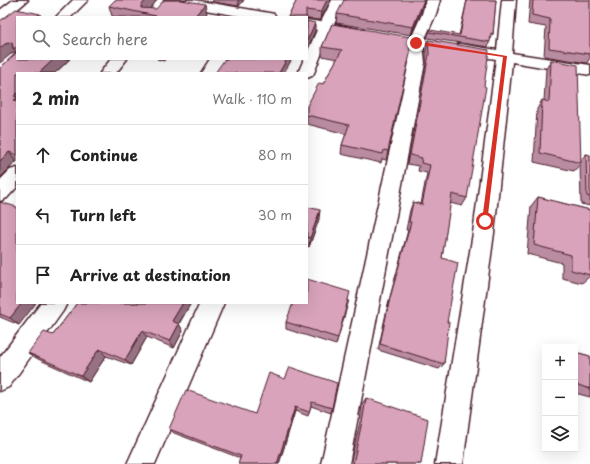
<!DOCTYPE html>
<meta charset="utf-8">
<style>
:root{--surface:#fff;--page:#f6f6f6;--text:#222;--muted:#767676;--line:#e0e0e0}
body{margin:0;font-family:"Playpen Sans",sans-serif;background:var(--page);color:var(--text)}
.controls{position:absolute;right:12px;bottom:12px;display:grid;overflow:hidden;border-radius:0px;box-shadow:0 4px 16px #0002}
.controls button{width:36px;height:36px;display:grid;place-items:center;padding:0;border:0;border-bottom:1px solid var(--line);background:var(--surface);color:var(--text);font:20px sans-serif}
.stop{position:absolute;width:12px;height:12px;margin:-9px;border:3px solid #d93025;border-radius:50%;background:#fff}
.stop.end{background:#d93025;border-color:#fff;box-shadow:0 1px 4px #0008}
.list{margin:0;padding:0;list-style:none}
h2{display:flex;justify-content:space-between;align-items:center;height:52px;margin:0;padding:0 16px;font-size:17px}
h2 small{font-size:13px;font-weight:400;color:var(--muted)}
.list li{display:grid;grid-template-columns:26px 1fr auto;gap:12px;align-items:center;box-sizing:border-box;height:60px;padding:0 16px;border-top:1px solid var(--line)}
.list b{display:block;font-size:15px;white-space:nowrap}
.list em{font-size:13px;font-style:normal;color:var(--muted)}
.icon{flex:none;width:22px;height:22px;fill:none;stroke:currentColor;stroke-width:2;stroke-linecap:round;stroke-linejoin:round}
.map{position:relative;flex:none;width:590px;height:464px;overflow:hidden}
.search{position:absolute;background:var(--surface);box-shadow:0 4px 16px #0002;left:16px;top:16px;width:292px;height:44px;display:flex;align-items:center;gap:10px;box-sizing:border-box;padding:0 14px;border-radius:0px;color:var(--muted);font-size:15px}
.panel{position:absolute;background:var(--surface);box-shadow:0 4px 16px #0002;left:16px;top:72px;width:292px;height:232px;border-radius:0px}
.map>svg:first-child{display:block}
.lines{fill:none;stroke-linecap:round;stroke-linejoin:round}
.street-casing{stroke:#4a1f2b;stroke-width:3}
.street{fill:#fff;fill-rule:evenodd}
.wall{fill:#ba8ca1;stroke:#4a1f2b}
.shaded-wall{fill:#977283;stroke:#4a1f2b}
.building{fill:#d8a3bb;stroke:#4a1f2b}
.route{fill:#d93025}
</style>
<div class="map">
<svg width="590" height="464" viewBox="0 0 590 464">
<rect width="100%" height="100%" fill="#fff"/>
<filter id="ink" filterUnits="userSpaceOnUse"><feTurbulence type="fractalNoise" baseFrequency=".025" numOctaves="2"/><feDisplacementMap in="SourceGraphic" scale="8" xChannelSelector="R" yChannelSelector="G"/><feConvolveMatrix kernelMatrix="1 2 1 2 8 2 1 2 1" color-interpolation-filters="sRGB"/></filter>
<g filter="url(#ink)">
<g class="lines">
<defs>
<path id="street" d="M13 0H28L5 20 0 21V10Z
M73 0H88L71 17H56Z
M164 0H194L269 13 274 14 276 17H245L171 4 166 3Z
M332 0H346L334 24 363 30 365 33 363 36 358 37 330 32 314 73 312 76 307 78V73H298L304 59H307V53L317 30 307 28V20L321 22Z
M426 0H440L436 14 423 43 425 63 349 464H321L409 63V43L422 14Z
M502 0H516L512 53 590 65V75L512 62 494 233 463 464H435L473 233 496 59 460 54 455 52 452 49 455 46 460 44 497 50Z
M111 59H127L116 73H100Z
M210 59H226L217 73H201Z
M17 168V187L7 198 0 201V180L10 170Z
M41 303H67L63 311 9 387 0 391V357Z
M200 303H224L155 464H127Z"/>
</defs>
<use href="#street" class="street-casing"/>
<use href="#street" class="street"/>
</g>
<path class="wall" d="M115 0H157L150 9 207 14 204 17H118L112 16 109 6Z
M212 0H244L239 6 213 2Z
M297 0H331L320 20 307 19V17H288Z
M424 0 422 9 411 35 336 23 337 14Z
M467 0H496L493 34 491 39H490L488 47 427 38 429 32 459 35Z
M530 0H590V58L587 63 544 56 546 27 528 24Z
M17 17V59H70L55 73H17V162H16L0 178V68L16 53V52L11 54Z
M332 24 388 151 386 160 382 159 381 163 341 154 342 145 346 134 307 124V106L323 84 337 59 322 56V47Z
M428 40 467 198 462 206 450 203 442 258 447 322 444 364 439 369 378 350 388 304 408 230H406L410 210 413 202 421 204 427 173 418 171 419 166 407 164 426 63V49Z
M157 59H165L164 61Z
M551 60 581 160 586 154 590 155V206L581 204 580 164 574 171 534 162 537 109 542 100 544 101 546 69Z
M538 197 590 210V276L582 283 562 278V263L527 254 531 206Z
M0 202 19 325 0 317Z
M307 207 319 219 309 247 307 246Z
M349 300 336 345 286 329V322Z
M77 303H191L179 324 183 331 174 348 147 337 131 365 106 356 89 382 38 359 28 353 53 335Z
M575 352 590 356V397L575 393Z
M285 379 332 408 331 413 311 406 308 416 295 411 279 464H238L240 458 174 433 169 429 255 414Z
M366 398 421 464H350L360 422 362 404Z"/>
<path class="shaded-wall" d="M146 0H157L146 14 142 13 141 6Z
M238 0H244L239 6Z
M327 0H331L320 20 321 12Z
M424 0 422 9 411 35 413 27Z
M205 4 207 14 204 17H194Z
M40 14 41 17H36Z
M315 23V31L307 50V41Z
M12 42 13 48 16 52 11 54 0 63V48L5 44Z
M54 59H70L55 73H39Z
M287 59H292L284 73H279Z
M17 93V105L14 100V96Z
M9 152 16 162 0 178V161Z
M320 210 319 219 309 247 310 238Z
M22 303H36L19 325 10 318Z
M183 303H191L176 328 172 321Z
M179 324 183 331 174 348 170 341Z
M142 331 147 337 131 365 125 360Z
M99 349 106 356 89 382 81 376Z
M295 407V411L279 464H277Z"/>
<path class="building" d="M115 0H146L141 6V8L156 9 164 0H181L205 4 194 17H154L156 16 109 6Z
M297 0H327L321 12 306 10V17H288Z
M344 0H424L413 27 337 14Z
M467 0H496L493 34 491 33 490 42 429 32 430 30 460 35Z
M533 0H590V54L549 48 550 19 532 15Z
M16 9 40 14 36 17H17V48H13L12 42 5 44 0 48V21Z
M307 21 315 23 307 41Z
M332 24 410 37V54L388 151 384 150 383 154 342 145 349 125 307 115V106L319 83 323 84 342 50 322 47Z
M428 40 489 50 484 86 486 87 467 198 452 194 442 258 458 263 447 322H449L444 364 380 344 390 298 411 222H409L413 202 422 205 430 165 421 163 422 158 410 155 429 54Z
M17 52V59H54L39 73H17V93L14 96 17 97 14 100 17 101V155L9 152 0 161V68Z
M225 59H287L279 73H215Z
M551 60 578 65 581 163 540 153 542 100 549 102Z
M586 154 590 155V197L587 196Z
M538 197 590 210V275L571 270V255L534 245Z
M0 202 17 207V303H22L10 318 0 314Z
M307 207 320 210 310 238 307 237Z
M307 279 350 292 338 338 286 322 293 303H307Z
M77 303H183L172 321 179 324 170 341 142 331 125 360 99 349 81 376 28 353 44 332 53 335Z
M575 352 590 356V389L575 384Z
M290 367 337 383 332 408 312 402 309 412 295 407 277 464H238L241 456 169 429 186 390 255 414 269 373 285 379Z
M366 398 428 419 421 464H353L363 417Z"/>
</g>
<path class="route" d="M416 41 507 56 487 223H483L482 221 503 57 414 44Z"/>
</svg>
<div class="controls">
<button>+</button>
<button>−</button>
<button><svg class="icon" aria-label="layers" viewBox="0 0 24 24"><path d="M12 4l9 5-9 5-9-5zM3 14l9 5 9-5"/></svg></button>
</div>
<div class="stop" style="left:485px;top:221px"></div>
<div class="stop end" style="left:416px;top:43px"></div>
<div class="search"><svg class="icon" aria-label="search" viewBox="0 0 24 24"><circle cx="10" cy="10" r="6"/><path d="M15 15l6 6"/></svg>Search here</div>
<section class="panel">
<h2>2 min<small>Walk · 110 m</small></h2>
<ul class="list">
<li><svg class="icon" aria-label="ahead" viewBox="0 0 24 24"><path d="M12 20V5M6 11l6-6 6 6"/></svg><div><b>Continue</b></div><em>80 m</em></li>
<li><svg class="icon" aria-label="left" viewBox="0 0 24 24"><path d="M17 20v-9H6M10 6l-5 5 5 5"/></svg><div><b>Turn left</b></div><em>30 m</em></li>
<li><svg class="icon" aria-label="arrive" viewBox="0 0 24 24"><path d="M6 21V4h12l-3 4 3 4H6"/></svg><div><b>Arrive at destination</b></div></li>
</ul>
</section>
</div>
